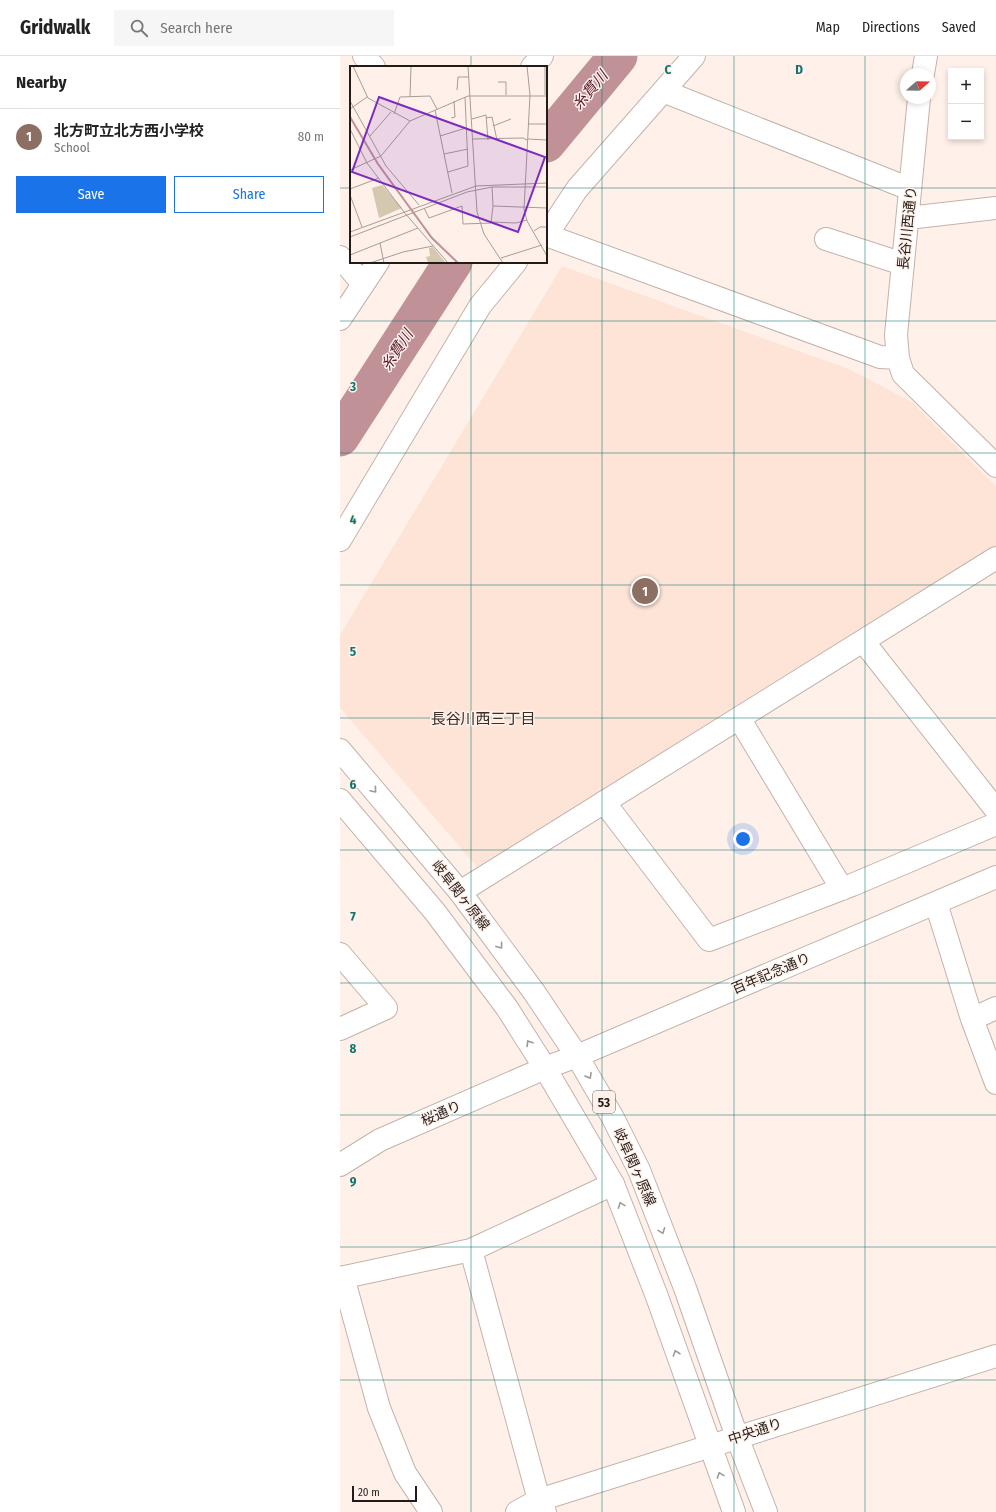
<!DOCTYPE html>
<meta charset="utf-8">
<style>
:root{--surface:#fff;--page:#f6f6f6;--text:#222;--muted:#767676;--line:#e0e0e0;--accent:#1a73e8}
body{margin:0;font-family:"Fira Sans Condensed","Noto Sans JP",sans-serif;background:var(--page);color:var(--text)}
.controls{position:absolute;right:12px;top:12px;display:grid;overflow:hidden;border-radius:0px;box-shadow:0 2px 6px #0003}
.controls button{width:36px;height:36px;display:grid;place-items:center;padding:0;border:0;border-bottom:1px solid var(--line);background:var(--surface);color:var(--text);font:20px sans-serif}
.compass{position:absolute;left:560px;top:12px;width:36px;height:36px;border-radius:50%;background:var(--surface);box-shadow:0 2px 6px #0003;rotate:70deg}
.scale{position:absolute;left:12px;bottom:10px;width:65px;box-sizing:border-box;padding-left:4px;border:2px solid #221c19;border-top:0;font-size:11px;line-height:14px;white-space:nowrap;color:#221c19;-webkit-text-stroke:3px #fff1ea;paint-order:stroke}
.you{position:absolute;left:403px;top:783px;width:14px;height:14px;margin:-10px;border:3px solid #fff;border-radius:50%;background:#1a73e8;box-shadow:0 0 0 6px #1a73e833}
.badge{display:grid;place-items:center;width:26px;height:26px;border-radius:50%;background:var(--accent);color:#fff;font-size:13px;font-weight:700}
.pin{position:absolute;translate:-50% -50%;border:2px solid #fff;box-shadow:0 1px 4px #0006}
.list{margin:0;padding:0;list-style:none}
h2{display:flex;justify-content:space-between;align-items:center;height:52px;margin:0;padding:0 16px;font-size:17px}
h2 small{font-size:13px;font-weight:400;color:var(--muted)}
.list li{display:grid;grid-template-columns:26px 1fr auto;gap:12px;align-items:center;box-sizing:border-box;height:56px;padding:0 16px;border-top:1px solid var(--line)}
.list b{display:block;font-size:15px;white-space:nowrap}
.list p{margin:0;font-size:13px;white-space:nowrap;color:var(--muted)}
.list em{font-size:13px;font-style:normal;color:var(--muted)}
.actions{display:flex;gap:8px;padding:12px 16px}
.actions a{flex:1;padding:9px 0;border:1px solid var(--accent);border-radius:0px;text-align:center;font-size:14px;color:var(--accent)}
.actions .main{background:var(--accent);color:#fff}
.icon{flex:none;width:22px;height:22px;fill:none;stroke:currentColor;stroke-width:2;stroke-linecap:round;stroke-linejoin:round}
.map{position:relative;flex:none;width:656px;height:1456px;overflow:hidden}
header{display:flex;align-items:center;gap:24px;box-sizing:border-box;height:56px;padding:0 20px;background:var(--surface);border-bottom:1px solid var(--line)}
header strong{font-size:19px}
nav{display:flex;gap:22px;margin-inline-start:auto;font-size:14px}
.search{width:280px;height:36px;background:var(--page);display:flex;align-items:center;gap:10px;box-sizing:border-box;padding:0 14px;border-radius:0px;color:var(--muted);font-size:15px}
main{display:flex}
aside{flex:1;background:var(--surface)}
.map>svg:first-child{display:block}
.built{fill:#fde4d7}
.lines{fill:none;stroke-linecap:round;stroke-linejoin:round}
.river{stroke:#c19198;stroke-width:39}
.minor-casing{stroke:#c3b2aa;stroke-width:24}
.major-casing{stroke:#c3b2aa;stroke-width:24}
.minor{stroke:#fff;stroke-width:22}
.major{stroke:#fff;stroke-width:22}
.oneway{stroke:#9c9998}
.grid{fill:none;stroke:#0f766e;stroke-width:1;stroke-opacity:0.55}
.labels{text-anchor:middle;stroke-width:3;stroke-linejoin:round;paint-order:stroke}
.shield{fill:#fff1ea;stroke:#645c58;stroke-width:1}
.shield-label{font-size:13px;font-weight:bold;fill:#221c19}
.street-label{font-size:14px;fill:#221c19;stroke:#fff1ea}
.water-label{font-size:15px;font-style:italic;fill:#551928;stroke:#fff1ea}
.neighbourhood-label{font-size:15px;fill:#3b2e28;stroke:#fff1ea}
.inset-river{fill:none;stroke:#c19198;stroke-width:2}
.inset-road{fill:none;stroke:#a79c96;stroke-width:1}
.view{fill:#7b2cbf;fill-opacity:0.15;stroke:#7b2cbf;stroke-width:2}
.inset-edge{fill:none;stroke:#221c19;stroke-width:2}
.grid-label{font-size:13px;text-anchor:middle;font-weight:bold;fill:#0f766e;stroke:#fff1ea;stroke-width:3;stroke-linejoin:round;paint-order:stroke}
</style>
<header>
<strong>Gridwalk</strong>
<div class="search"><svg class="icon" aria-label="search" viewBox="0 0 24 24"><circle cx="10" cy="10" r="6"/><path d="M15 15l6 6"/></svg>Search here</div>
<nav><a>Map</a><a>Directions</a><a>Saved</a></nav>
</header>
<main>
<aside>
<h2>Nearby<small></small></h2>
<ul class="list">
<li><span class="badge" style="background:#8d6e63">1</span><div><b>北方町立北方西小学校</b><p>School</p></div><em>80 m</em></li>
</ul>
<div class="actions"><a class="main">Save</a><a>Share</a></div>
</aside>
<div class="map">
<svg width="656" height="1456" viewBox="0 0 656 1456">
<rect width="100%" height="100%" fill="#fff1ea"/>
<path class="built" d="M222 210 509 313 572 346 656 430V491L137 811 0 652V579Z"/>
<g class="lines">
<path class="river" d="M206 87 278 0
M0 381 113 206"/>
<defs>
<path id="minor" d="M24 0 34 11
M192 11 202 0
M583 18 586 0
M323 35 570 133
M568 162 656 152
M206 179 540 301 558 302 563 318 656 410
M206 180 237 133 354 0
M486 183 563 208
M0 201 23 228
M0 263 38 206
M558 302 556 279 579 42
M0 484 140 250 176 206
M523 585 656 754
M399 662 502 833
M264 746 369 884 512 829 656 768
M120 836 656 502
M596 847 632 963 656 1027
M0 898 46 952 0 973
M632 963 656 952
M0 1109 40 1084 205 1012 237 1000 656 821
M131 1194 199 1444 205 1456
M3 1221 39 1352 65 1417 91 1456
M0 1222 131 1194 273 1128
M177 1456 199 1444 656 1300"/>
<path id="major" d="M0 694 120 836 194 936 237 1000 273 1062 299 1114 345 1232 397 1381 426 1456
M0 744 95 856 167 952 205 1012 273 1128 316 1238 394 1456"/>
</defs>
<use href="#minor" class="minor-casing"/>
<use href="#major" class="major-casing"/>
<use href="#minor" class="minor"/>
<use href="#major" class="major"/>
</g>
<defs><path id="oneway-chevron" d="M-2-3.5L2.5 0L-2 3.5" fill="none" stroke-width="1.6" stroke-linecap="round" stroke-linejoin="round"/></defs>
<g class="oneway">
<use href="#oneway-chevron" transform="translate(34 734) rotate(50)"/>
<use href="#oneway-chevron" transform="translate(160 890) rotate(54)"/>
<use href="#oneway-chevron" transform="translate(189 987) rotate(-122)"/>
<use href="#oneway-chevron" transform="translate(249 1020) rotate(60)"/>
<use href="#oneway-chevron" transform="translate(281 1149) rotate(-111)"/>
<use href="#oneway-chevron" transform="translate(322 1175) rotate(69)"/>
<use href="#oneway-chevron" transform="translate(336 1297) rotate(-109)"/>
<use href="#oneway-chevron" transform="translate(380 1419) rotate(-110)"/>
</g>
<path class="grid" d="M131 0V11M262 0V1456M394 0V1456M525 0V1456M0 132H11M206 132H656M131 206V1456M0 265H656M0 397H656M0 529H656M0 662H656M0 794H656M0 927H656M0 1059H656M0 1191H656M0 1324H656"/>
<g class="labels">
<rect class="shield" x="253" y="1035" width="22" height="22" rx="3"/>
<g class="shield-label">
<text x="264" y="1051">53</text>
</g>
<g class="street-label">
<text transform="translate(567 172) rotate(-84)" y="5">長谷川西通り</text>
<text transform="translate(121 839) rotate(52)" y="5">岐阜関ヶ原線</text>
<text transform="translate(431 917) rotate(-23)" y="5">百年記念通り</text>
<text transform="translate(101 1057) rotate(-24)" y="5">桜通り</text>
<text transform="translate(295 1111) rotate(66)" y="5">岐阜関ヶ原線</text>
<text transform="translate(415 1375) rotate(-18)" y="5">中央通り</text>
</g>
<g class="water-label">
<text transform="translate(250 34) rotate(-50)" y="5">糸貫川</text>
<text transform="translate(57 294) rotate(-57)" y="5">糸貫川</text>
</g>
<g class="neighbourhood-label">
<text x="143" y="668">長谷川西三丁目</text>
</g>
</g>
<g transform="translate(10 10)">
<rect width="197" height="197" fill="#fff1ea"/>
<path d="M32 119 52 142 29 152 22 122ZM83 181 95 196V197H78L76 191 80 190 79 182Z" fill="#d4c8af"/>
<path class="inset-river" d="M0 51 28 98 82 172 108 197"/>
<path class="inset-road" d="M3 0 18 32 60 55M118 0 127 146 134 168 153 197M177 0 180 29 174 143 177 155 197 190M148 16H156V29M107 24 108 11H119M195 29V0M60 31 61 0M0 35 36 100 69 139M0 43 17 31M85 44 102 127M44 48 50 31 80 30 87 43M101 52 105 51 104 35M136 52 142 51 147 74M122 53 136 49 138 74M179 58H196M143 60 161 53M0 63 17 97 54 146 98 197M20 70 41 46M90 70 116 62M123 73 173 72 177 74M178 73 197 74M94 88 118 83M0 104 31 90 60 55 118 30H197M98 106 118 100 115 31M0 123 29 112M0 129 12 161M143 140 197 142M74 142 79 152 112 140 113 158 141 157 143 140 142 121M141 156 166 157 177 154M184 165 190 161H197M0 166 126 120 197 117M0 171 117 126 142 121H197M30 177 34 197M0 189 68 162M151 192 192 179M20 197 53 186 83 180"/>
<path class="view" d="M29 31 195 91 168 166 2 106Z"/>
<rect width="197" height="197" class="inset-edge"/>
</g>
<g class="grid-label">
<text x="328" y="18">C</text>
<text x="459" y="18">D</text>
<text x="13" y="335">3</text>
<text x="13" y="468">4</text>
<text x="13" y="600">5</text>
<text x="13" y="733">6</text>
<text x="13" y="865">7</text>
<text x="13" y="997">8</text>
<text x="13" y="1130">9</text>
</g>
</svg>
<div class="controls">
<button>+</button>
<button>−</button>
</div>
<svg class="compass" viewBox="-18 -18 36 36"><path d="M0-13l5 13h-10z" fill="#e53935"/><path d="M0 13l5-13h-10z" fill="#767676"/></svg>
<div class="scale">20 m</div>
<div class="you"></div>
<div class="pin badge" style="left:305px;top:535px;background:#8d6e63">1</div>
</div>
</main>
